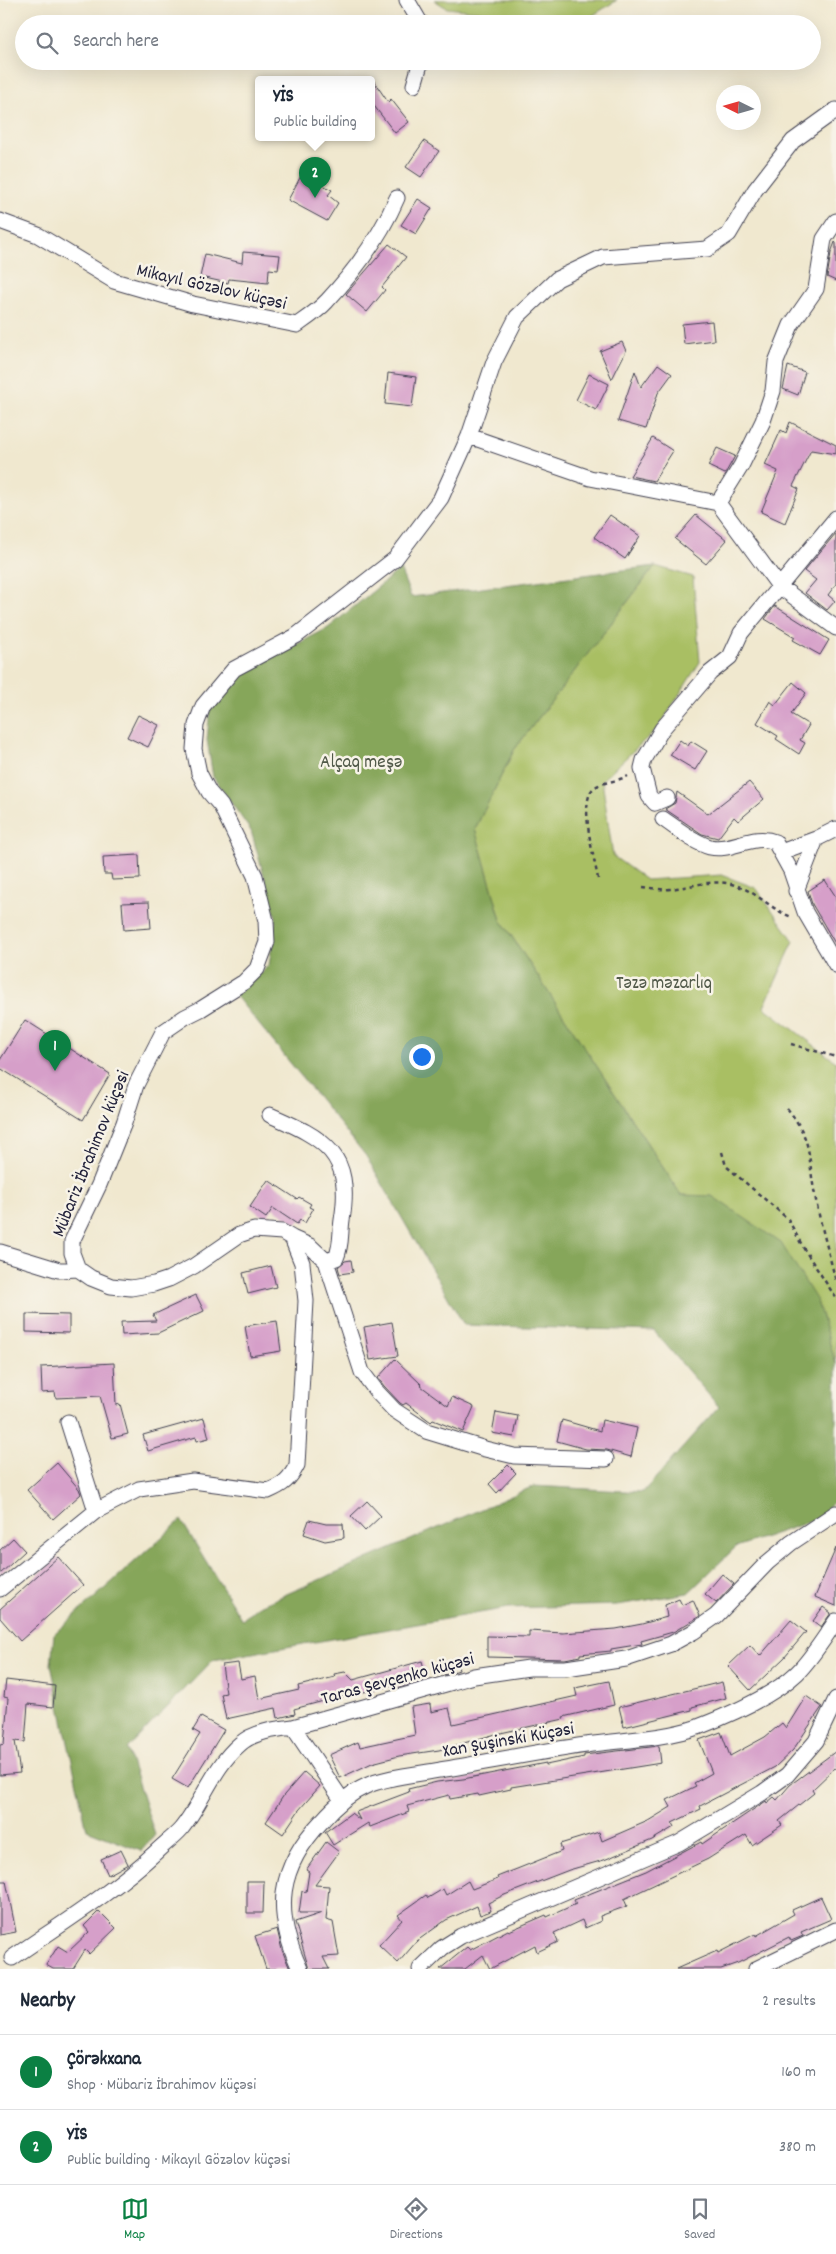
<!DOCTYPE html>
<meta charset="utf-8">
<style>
:root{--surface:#fff;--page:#f6f6f7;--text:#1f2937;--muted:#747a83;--line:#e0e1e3;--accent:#0b8043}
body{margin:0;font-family:Dekko,sans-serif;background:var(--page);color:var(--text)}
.compass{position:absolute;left:716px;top:85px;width:45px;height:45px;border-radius:50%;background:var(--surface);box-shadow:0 5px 20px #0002;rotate:275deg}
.you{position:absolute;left:421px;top:1056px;width:18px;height:18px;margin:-12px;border:4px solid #fff;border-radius:50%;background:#1a73e8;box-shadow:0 0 0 8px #1a73e833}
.badge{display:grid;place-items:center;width:32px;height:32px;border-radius:50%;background:var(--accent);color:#fff;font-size:16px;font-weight:700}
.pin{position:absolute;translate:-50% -41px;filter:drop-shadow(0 1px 2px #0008)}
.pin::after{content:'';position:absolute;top:26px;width:18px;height:15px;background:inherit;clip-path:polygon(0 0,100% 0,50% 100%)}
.popup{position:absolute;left:255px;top:76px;width:120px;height:65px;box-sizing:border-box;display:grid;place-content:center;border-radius:5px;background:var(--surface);filter:drop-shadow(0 1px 4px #0005);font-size:16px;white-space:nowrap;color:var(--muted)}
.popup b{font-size:19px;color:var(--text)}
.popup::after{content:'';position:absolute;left:50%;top:100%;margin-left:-10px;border:10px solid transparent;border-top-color:var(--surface)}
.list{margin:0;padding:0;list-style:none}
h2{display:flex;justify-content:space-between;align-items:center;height:65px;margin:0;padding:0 20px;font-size:21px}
h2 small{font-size:16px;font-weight:400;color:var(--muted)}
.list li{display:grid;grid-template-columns:32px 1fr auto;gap:15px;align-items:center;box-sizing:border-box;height:75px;padding:0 20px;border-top:1px solid var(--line)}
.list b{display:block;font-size:19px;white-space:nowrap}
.list p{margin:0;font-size:16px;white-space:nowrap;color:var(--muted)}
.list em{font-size:16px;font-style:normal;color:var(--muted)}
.icon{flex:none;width:28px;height:28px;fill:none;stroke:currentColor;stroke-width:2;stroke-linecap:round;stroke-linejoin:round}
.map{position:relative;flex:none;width:836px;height:1969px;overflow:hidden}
.search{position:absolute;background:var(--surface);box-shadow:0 5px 20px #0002;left:15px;right:15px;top:15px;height:55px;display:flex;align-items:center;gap:12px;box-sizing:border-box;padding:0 18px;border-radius:28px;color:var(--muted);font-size:19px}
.sheet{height:215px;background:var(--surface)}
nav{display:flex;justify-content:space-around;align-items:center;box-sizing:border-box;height:70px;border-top:1px solid var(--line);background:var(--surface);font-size:14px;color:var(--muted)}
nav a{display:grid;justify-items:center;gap:2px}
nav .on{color:var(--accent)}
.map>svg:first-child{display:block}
.green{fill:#a9bf64;stroke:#667050}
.forest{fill:#86a65a;stroke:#54644a}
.building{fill:#d69fc9}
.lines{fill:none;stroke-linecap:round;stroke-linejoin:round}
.minor-casing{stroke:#414051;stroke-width:17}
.path{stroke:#414051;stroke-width:2.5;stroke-dasharray:4 4;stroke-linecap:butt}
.minor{stroke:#fff;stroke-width:15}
.labels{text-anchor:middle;stroke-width:5;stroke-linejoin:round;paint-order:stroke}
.street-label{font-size:19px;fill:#22223b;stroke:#f7f3e8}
.park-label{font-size:19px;fill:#515949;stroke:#f7f3e8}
</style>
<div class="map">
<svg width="836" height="1969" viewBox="0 0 836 1969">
<rect width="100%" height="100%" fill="#f7f3e8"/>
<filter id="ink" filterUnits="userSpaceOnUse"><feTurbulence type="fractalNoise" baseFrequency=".02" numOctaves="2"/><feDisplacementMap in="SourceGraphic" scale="10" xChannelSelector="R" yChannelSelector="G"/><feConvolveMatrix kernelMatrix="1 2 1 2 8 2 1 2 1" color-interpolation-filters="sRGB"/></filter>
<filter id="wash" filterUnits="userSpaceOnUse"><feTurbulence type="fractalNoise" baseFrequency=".0096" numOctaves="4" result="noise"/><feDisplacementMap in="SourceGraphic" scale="20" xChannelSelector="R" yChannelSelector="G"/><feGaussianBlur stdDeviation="1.12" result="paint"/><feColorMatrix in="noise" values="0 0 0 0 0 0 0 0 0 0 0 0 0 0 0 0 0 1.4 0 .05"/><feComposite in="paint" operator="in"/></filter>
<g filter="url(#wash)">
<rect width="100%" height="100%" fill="#f0e8cf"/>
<path class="green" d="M434 0H617L581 23 447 8Z
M655 566 693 577 700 662 658 728 602 780 613 856 646 880 722 875 756 888 794 941 764 1007 836 1062V1364L817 1301 712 1197 681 1195 501 920 475 829 514 750Z"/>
<path class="forest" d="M655 566 514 750 475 829 501 920 681 1195 712 1196 781 1243 817 1301 836 1364V1499L818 1519 736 1547 688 1593 618 1605 508 1608 213 1660 127 1749 155 1835 141 1851 87 1830 51 1665 54 1634 181 1520 242 1620 257 1607 534 1486 643 1492 719 1407 654 1331 464 1325 366 1156 235 995 269 965 276 917 251 831 213 777 207 740 210 706 234 677 328 628 400 569 411 597Z"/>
<g id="blocks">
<path class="building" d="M371 77 388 102 391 99 409 122 395 133 371 102Z
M424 141 439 151 421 177 406 167Z
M302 174 332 190 328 195 338 203 327 221 288 200Z
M418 199 432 208 416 234 401 225Z
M835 242 836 243V281L827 277 831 253Z
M389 244 406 257 382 287 385 290 367 312 346 294Z
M243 252 280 255 278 270 269 269 268 283 229 279 228 283 200 277 205 254 242 263Z
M712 321 714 340 684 344 682 324Z
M622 342 626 351 612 379 600 351Z
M658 364 672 374 658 393 646 429 618 421 635 371 641 387Z
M788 366 805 372 798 395 783 389Z
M388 373 416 377 412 407 385 404Z
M589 374 609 384 596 410 576 400Z
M790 422 836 445V454L811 450 793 486 799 489 785 523 761 512 778 471 765 465 781 430 786 433Z
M653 438 673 451 654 481 630 476Z
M717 448 735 456 725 474 708 466Z
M610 515 640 536 625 559 594 537Z
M696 515 727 540 706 564 675 539Z
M836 533V584L828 595 835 601 827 610 805 593 816 580 804 571Z
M775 606 829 640 820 655 793 640 795 637 765 619Z
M793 682 806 693 791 714 809 725 800 740 805 743 799 754 776 739 778 736 757 723 770 701 775 705Z
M138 715 159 725 148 747 127 737Z
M680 740 688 746 691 741 707 751 695 770 670 755Z
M749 782 764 799 738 821 734 817 718 838 702 834 665 809 675 803 677 792 708 814Z
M139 855 140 879 112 880 111 874H104L103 857Z
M825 880 836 897V945L812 904 808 891Z
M149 902 151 928 124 930 122 903Z
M25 1020 110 1074 83 1120 0 1068V1060Z
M268 1180 297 1199 299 1197 311 1204 309 1207 313 1209 305 1223 300 1220 297 1224 273 1208 266 1218 250 1207Z
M351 1260 353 1272 340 1274 338 1267 345 1261Z
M271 1266 276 1287 248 1294 243 1273Z
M196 1295 204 1311 158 1333 122 1335 121 1322 156 1321 153 1315Z
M26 1314 69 1315V1333L26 1332Z
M277 1321 281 1351 250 1356 245 1326Z
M392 1322 398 1356 370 1360 364 1327Z
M395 1359 422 1385 421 1386 448 1406 452 1397 474 1407 463 1432 433 1420 431 1422 406 1403 403 1405 400 1403 384 1386 378 1378Z
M114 1363 116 1405 120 1404 128 1434 112 1438 100 1396 56 1398 55 1392 42 1393 41 1367Z
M496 1412 518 1416 514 1437 492 1433Z
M204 1418 209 1438 197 1441 196 1437 148 1451 143 1435Z
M562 1420 600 1431 602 1420 637 1428 631 1457 607 1450 586 1449 557 1441Z
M57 1463 79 1489 81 1494 53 1519 27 1490Z
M508 1465 516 1473 497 1493 489 1484Z
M367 1501 381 1516 365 1531 351 1516Z
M309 1520 326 1524H343L344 1538 325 1541 304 1534Z
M13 1538 25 1551 0 1574V1550Z
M836 1548V1606L815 1597Z
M58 1557 83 1585 20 1641 0 1618V1609Z
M722 1574 734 1584 716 1603 705 1594Z
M679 1599 682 1605 693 1600 700 1616 673 1632 641 1641 642 1644 611 1649V1651L580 1654V1656L565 1659 487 1657V1636L529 1637V1631L563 1633 616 1629 642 1624 667 1617 665 1605Z
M823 1607 831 1613 821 1627 813 1621Z
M791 1620 806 1632 784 1658 750 1690 728 1666 750 1645 760 1656Z
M456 1660 459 1670 444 1675 441 1665Z
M422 1661 427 1680 397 1688 396 1685 331 1699 294 1709 295 1714 278 1718 276 1708 226 1719 221 1694 226 1693 222 1665 238 1663 241 1679 255 1676 259 1699 299 1690 298 1686 335 1677 334 1674 345 1672 353 1680Z
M6 1680 55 1686 53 1707 28 1704 25 1742 15 1741 20 1773 0 1775V1745L4 1744 8 1698 4 1697Z
M609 1681 614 1705 563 1717 564 1719 496 1734 439 1750 399 1756 372 1763 340 1778 329 1755 358 1742 360 1747 415 1735 411 1707 430 1704 431 1712 449 1708 453 1724 577 1696 575 1688Z
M722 1682 726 1698 692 1707V1710L624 1727 619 1707Z
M806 1696 822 1707 793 1750 775 1767 700 1806 701 1809 672 1823 674 1827 652 1840 604 1860 569 1870 502 1896 488 1903 491 1911 480 1915 477 1906 446 1920 417 1941 398 1963 379 1945 402 1920 398 1915 426 1895 428 1898 443 1889 446 1895 468 1881 472 1889 498 1879 497 1877 562 1851 560 1844 599 1832 602 1841 648 1821 671 1807 667 1800 696 1786 694 1783 712 1773 699 1740 721 1732 730 1756 765 1737 782 1723 786 1728Z
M201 1717 224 1730 188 1788 172 1779 200 1734 193 1730Z
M659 1746 661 1763 511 1787V1789L479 1796 478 1794 450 1799 449 1795 407 1806 409 1812 370 1827 368 1823 333 1845 325 1832 351 1813 360 1820 356 1812 409 1792 408 1789 437 1782 463 1779 546 1763V1765L584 1757V1755Z
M836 1751V1767L812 1790 814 1793 779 1821 782 1825 752 1845 746 1835 708 1859 624 1899 627 1906 600 1916 601 1921 585 1928 582 1920 554 1933 558 1942 537 1952 535 1945 490 1969 483 1955 465 1969H440L467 1947 470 1950 508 1930 509 1931 546 1915 547 1917 576 1904 574 1900 646 1871 701 1842 702 1844 766 1801 767 1803 774 1797 777 1800 790 1785Z
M304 1772 320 1786 299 1810 283 1834 266 1822 284 1795Z
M326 1842 339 1852 315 1885 329 1886 326 1920 333 1922 339 1956 323 1957 329 1969H309L295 1922 322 1913H299L302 1891 306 1892 309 1872 306 1870Z
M121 1850 128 1864 108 1875 101 1859Z
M0 1881H6L16 1932 0 1935Z
M247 1881H264L263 1913H247Z
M821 1897 831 1919 801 1932 803 1936 791 1941 789 1937 738 1963 721 1969H676L717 1951 718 1953 755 1934 756 1936 794 1914 792 1910Z
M99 1911 116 1928 89 1954 85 1950 73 1969H53L46 1965 58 1946 68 1952 89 1932 84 1926Z
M277 1929 282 1950 290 1969H266L255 1936Z"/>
</g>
</g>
<g filter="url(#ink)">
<use href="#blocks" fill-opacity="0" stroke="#414051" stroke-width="1"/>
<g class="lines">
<defs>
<path id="minor" d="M407 0 421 24
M414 85 421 61
M0 221 38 235 114 281 193 304 297 325C307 318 319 310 327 301 355 271 381 235 397 198
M469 436 590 478 718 503 779 586 836 628
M718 503 741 466 763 421 773 391 776 362 791 325 816 289 824 239 836 221
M667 798 655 803 649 796 642 768 644 760 662 729 710 673 730 657 741 633 836 518
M663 819C678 829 693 842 710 847 731 852 753 833 775 842L791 871 805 912 836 965
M781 852 816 839
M796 891 816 839 836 829
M270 1115C325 1139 353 1153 342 1220 340 1233 342 1245 336 1258L326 1261
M292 1238 310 1246 326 1261 362 1372 377 1392 394 1410 426 1431 485 1449 514 1456 606 1459
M0 1252 59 1270 78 1269
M68 1422 96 1511
M0 1589 96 1511 139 1489 193 1481 268 1491C283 1485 290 1479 297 1465L306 1301 302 1263 292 1238 282 1232 254 1230 239 1235 194 1266 169 1279 154 1284 131 1288 111 1286 91 1278 78 1269 72 1253V1241L99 1185 124 1123 136 1085 163 1032 185 1017 201 1009 244 982 257 969 267 942 266 921 255 876 221 806 209 792 199 773 194 749 196 725 203 706 234 669 296 636 395 559 441 498 469 436 494 362 517 317 557 279 603 257 707 249 729 234 755 190 793 141 836 110
M293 1727 342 1800
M12 1958C61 1924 112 1893 156 1852 164 1844 174 1837 181 1829 203 1802 213 1767 240 1744 253 1732 276 1729 293 1727L474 1676 529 1668H566L626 1659 671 1644 693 1632 716 1616 767 1563 791 1543 836 1513
M300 1969C273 1911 278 1867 322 1821 335 1806 348 1794 366 1786 385 1777 419 1774 440 1770 488 1762 537 1752 586 1745 622 1740 663 1739 698 1727 729 1715 773 1696 797 1673 812 1658 824 1638 836 1621
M420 1969 442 1948 461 1936 679 1843 762 1793 787 1775 816 1741 836 1699
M756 1969 836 1930"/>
</defs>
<use href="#minor" class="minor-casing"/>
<path class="path" d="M598 879C595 860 577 799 595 787 604 782 618 781 628 776
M643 887C652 888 661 890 670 889 691 887 714 878 735 885 756 891 771 910 792 917
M791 1044 836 1057
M787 1108C814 1142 807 1156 815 1195 820 1224 829 1253 836 1282
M722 1152 726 1166 788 1219 804 1249 836 1298"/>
<use href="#minor" class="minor"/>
</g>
</g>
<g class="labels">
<g class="street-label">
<text transform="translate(212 285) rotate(13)" y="7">Mikayıl Gözəlov küçəsi</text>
<text transform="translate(89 1153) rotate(-68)" y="7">Mübariz İbrahimov küçəsi</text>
<text transform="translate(397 1677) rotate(-15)" y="7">Taras Şevçenko küçəsi</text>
<text transform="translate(508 1738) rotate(-10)" y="7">Xan Şuşinski Küçəsi</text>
</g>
<g class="park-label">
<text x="361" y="767">Alçaq meşə</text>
<text x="664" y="988">Təzə məzarlıq</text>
</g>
</g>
</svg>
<svg class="compass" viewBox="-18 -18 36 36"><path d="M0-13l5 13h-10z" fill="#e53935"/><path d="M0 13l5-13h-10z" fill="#747a83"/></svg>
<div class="you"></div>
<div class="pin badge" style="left:55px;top:1071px">1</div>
<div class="pin badge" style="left:315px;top:198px">2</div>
<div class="popup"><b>YİS</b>Public building</div>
<div class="search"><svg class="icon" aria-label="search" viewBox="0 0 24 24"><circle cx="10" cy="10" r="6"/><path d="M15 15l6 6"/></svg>Search here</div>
</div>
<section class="sheet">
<h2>Nearby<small>2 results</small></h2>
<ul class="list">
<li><span class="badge">1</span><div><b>Çörəkxana</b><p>Shop · Mübariz İbrahimov küçəsi</p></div><em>160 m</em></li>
<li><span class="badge">2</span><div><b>YİS</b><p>Public building · Mikayıl Gözəlov küçəsi</p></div><em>380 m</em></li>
</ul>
</section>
<nav>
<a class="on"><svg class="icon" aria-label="map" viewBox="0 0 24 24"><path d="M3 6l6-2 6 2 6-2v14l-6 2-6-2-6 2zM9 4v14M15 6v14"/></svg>Map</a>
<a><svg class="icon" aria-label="directions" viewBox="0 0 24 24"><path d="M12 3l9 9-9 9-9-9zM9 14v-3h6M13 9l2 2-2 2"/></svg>Directions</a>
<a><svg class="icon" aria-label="saved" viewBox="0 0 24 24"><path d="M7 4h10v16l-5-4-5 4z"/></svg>Saved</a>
</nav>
